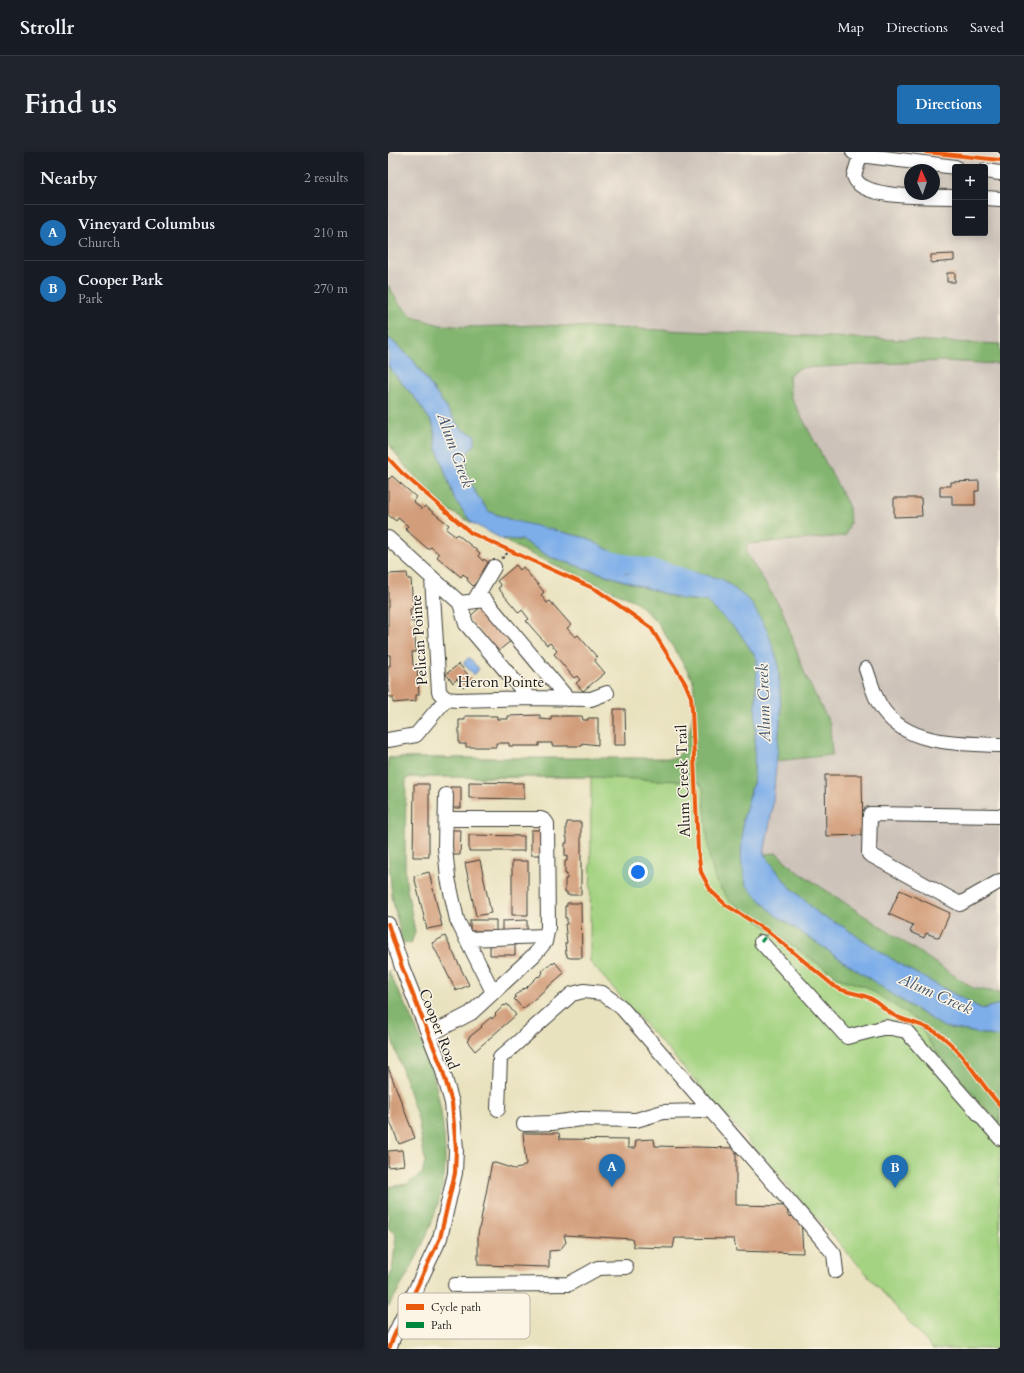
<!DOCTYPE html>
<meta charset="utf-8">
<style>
:root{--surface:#171b24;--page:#20242c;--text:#f1f3f6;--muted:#9ea1a6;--line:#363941;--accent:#1f6fb2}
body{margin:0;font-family:Cardo,serif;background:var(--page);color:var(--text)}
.controls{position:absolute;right:12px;top:12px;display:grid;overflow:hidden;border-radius:4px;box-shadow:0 2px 10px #0003}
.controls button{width:36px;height:36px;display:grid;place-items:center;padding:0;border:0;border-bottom:1px solid var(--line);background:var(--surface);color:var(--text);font:20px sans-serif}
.compass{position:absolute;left:516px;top:12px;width:36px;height:36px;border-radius:50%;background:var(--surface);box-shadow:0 2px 10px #0003;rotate:357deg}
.you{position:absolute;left:250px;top:720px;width:14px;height:14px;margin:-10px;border:3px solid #fff;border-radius:50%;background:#1a73e8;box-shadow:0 0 0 6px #1a73e833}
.badge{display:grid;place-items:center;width:26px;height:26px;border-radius:50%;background:var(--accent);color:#fff;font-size:13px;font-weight:700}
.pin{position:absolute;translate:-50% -33px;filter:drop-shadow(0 1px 2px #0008)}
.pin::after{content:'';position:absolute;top:21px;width:14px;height:12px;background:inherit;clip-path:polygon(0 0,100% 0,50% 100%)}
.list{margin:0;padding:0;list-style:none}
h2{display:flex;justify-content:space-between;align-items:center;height:52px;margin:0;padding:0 16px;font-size:17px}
h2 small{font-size:13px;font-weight:400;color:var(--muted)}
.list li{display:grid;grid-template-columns:26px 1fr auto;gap:12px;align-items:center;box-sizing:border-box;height:56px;padding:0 16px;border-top:1px solid var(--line)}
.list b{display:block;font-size:15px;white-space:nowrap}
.list p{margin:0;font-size:13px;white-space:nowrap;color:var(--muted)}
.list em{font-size:13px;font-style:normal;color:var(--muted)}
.map{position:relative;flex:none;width:612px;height:1197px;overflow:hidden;border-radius:4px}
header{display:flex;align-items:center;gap:24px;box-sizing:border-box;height:56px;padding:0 20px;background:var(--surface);border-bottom:1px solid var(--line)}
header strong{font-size:19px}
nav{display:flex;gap:22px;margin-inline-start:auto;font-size:14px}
.intro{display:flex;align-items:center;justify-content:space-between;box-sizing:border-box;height:96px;padding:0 24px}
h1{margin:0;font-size:28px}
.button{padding:10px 18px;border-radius:4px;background:var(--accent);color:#fff;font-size:14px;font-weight:700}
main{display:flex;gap:24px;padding:0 24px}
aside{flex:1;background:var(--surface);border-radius:4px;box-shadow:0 2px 10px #0003}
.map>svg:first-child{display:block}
.industrial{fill:#ccc2b9;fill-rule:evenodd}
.green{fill:#a4d382;stroke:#60784f}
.forest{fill:#83b570;stroke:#506846}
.water{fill:#7eaee9;stroke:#4d6582}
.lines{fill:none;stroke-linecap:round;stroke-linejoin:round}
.river{stroke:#7eaee9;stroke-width:18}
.building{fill:#d29d7a}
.minor-casing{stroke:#3b3a34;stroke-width:16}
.path{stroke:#3b3a34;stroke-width:2;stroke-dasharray:3 3;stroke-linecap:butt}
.minor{stroke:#fff;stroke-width:14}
.quiet{stroke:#00873e;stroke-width:3;stroke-dasharray:6 3;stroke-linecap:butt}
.cycleway-casing{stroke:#fcf5e5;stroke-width:6}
.cycleway{stroke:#e8590c;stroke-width:4}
.labels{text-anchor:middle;stroke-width:3;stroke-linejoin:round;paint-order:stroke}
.street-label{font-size:15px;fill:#1c1c1c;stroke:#fcf5e5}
.water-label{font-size:16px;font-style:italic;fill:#43566e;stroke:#fcf5e5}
.key{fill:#fcf5e5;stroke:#b9b4a9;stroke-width:1}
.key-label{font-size:11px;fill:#1c1c1c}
</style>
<header>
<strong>Strollr</strong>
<nav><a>Map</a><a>Directions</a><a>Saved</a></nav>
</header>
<div class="intro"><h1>Find us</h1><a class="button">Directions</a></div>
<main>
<aside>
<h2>Nearby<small>2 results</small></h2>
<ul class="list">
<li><span class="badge">A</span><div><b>Vineyard Columbus</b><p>Church</p></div><em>210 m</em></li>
<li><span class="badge">B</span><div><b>Cooper Park</b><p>Park</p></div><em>270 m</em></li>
</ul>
</aside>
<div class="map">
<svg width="612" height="1197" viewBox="0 0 612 1197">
<rect width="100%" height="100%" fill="#fcf5e5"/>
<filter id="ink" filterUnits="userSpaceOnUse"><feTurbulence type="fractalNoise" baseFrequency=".025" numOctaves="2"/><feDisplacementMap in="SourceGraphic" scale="8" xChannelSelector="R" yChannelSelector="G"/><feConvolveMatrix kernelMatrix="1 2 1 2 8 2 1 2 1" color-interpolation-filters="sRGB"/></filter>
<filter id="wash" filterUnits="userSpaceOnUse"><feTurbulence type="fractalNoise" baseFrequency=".012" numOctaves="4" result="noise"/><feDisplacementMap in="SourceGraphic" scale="16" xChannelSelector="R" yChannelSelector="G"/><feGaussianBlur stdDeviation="0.9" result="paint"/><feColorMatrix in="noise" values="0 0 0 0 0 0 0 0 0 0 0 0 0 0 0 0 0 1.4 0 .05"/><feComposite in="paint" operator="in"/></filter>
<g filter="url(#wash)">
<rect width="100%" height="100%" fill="#e9e2bf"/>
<path class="industrial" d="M0 0H612V192L153 173 78 175 52 173 25 165 10 150 0 133ZM567 15H597V81H567ZM522 18H546V42H522Z
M553 209 612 212V841L586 836 406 717 389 701 376 702 384 659 388 609 444 602 442 572 418 525 359 402V392L457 384 461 355 402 243 401 223 412 216Z"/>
<path class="green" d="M0 606 359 607 368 729 612 875V1197H545L202 810 203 625H0Z"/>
<path class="forest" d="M0 133 10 150 25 165 52 173 78 175 153 173 612 192V212L553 209 412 216 401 223 402 243 461 355 462 371 457 384 359 392V402L394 458 418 525 442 572 444 603 388 609 393 559 390 510 362 449 256 421H237L228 402 123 368 100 359 87 340 78 320V303L87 292 73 277 25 208 0 185Z
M0 213 7 223 27 246 45 272 49 297 67 348 84 371 60 358 17 314 0 291Z
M114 387 134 388 162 405 251 434 293 447 318 449 351 480 369 507 366 628 355 667 358 733 386 762 513 848 556 875 612 885V972L545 896 528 868 478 835 450 826 340 747 328 730 321 705 315 635 309 630 203 625H23L18 627 17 712 18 731 27 780 23 792 14 790 4 744 0 702V606H287L297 597 303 572 307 549 305 528 270 471 247 449 136 399Z
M389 701 406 717 585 836 612 841V852L594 857 516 815 454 774 432 763 399 732 376 702Z
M0 818C13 845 27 872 38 900 51 934 63 1002 54 1037 44 1079 23 1119 0 1155V1125L4 1120 8 1084 0 1074V1035L19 1032 34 1022 37 1009 30 967 0 875Z"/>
<path class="water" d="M0 185 25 208 73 277 87 283V292L78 303V320L87 340 100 359 123 368 199 386 228 402 237 421 306 420 334 427 362 449 379 478 390 510 393 559 384 659 376 702 399 732 432 763 454 774 516 815 594 857 612 852V885L556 875 513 848 386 762 358 733 353 707 355 667 366 628 369 507 351 480 318 449 293 447 162 405 134 388 114 387 84 371 67 348 49 297 45 272 27 246 7 223 0 213Z
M80 506H82L91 517 87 522H85L76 512V510Z"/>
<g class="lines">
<path class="river" d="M208 405 280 420 305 429"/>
</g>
<g id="blocks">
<path class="building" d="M566 102V109L543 111V103Z
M559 121H567V130H559Z
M4 324 28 345 25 349 34 357 37 354 61 373 58 377 67 384 69 382 92 401 90 404 95 409 96 407 103 413 85 434 79 428 80 426 75 422 73 425 49 405 51 402 43 395 40 397 17 377 20 374 10 366 8 369 0 363V326L1 327Z
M591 329V339H587V353H564V344H552V334H563V330Z
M506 346H533L534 364 506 365Z
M128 413 132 418 135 415 156 440 153 443 159 451 162 449 183 473 179 476 187 485 190 483 209 505 207 509 217 521 195 539 188 531 192 528 189 524 186 526 166 502 169 499 162 491 159 493 138 469 141 467 134 458 131 461 110 436 113 434 109 429Z
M19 421 20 427H23L25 457H22L23 470 26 469 28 500H24L25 513H29L31 543H28V549L5 551V545H1L0 536V514H2V503H0V422Z
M95 453 124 488 109 500 80 466Z
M71 512 84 528 75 535 69 527 65 531 58 522Z
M226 557H237L238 593H226Z
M152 563V567L163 568V564H194L195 568H200V566H210V593L194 591V594H164V591H151V594H121V591H108V595H78V592H71V568H77V564H109V567H120V564Z
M437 623H474L475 683 438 684Z
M81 630 136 631V647L81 646Z
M26 632H41V705H25Z
M62 635H73V656H62Z
M179 670H193V743H179V740H177V727H179V722H177V709H179V703L177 704V691H179V685H178V673H179Z
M62 678H73L72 703H62Z
M143 678H153V703H143Z
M81 683 136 684V699H81Z
M92 708 103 761 88 764 77 711Z
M124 709H140V763H124Z
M41 720 54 774 39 777 26 724Z
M512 738 562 761 551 786 538 781 536 786 522 780 525 773 501 762Z
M179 751H193L194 806H182L179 805V802H178L177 791H179L177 772H179V766H177V754H179Z
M82 768H108V779H82Z
M139 768V779H114V769Z
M57 784 81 833 68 839 44 791Z
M127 791V803H102V792Z
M167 810 176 821 135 857 126 847 128 845 127 844 136 836 137 837 150 824 151 825 155 821 154 819 164 811 165 812Z
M119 852 128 863 87 899 79 889 81 887 80 886 94 875 93 874 103 865 104 867 108 863 107 862 116 853 117 854Z
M0 915 27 986 11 992 0 964Z
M135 981H171L172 987 240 988V996H247L248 988 266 987 267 994 348 996V1053L399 1054 400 1064 413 1065 415 1101 348 1099 346 1087 287 1086 285 1096 246 1095 244 1087 176 1083 178 1090 172 1098 161 1099V1115L90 1113V1083L104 1010 126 1017 133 1016 138 1012Z
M14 998 16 1013 0 1015V999Z"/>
</g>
</g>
<g filter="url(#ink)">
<use href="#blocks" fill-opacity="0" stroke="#3b3a34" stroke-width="1"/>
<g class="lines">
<defs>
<path id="minor" d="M465 0 472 3 567 15
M473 0 466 24C467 27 469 30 471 32 490 47 543 44 567 45
M597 19 612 21
M597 46 612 47
M0 386 72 451 78 472 141 546
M44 426 51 540 58 547
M86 449 106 415
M72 451 97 448 180 547
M478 517C483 531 487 548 496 559 522 594 573 591 612 593
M58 547 69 548 141 546 203 547 219 541
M0 588 28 583 58 547
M58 643 57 695 60 726 69 768 105 840
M612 664 482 662 481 702 572 752 612 729
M0 772 14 815 54 916 64 951 68 997 67 1021 52 1086 5 1186 1 1197
M78 787 158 784
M373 790 459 885 498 875 518 879 612 986
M41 883 83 861 147 802 157 790 160 775 159 672 157 669 153 667H58
M110 957 112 906 184 842 196 839 214 841 233 855 421 1072 446 1102 448 1119
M136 972 164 971 193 967 248 968 275 960 313 959 322 958
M67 1133 181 1132 210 1116 238 1115"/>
</defs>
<use href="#minor" class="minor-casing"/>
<path class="path" d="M113 406 117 405 121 397"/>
<use href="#minor" class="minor"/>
<path class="quiet" d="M373 790 381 780"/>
<defs>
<path id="cycleway" d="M538 0 612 8
M0 306 14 321 83 381 209 438 263 476 297 531 303 545 304 558 310 699 313 720 323 739 338 753 381 780 447 835C458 841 471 841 482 846 491 850 498 859 507 864 521 870 539 873 552 883 577 901 591 931 612 953
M0 772 14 815 54 916 64 951 68 997 67 1021 52 1086 5 1186 1 1197"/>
</defs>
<use href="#cycleway" class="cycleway-casing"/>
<use href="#cycleway" class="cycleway"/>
</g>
</g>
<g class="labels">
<g class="street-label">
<text transform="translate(31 488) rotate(-94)" y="5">Pelican Pointe</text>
<text x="113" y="535">Heron Pointe</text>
<text transform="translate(295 629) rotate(-92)" y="5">Alum Creek Trail</text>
<text transform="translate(51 877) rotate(69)" y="5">Cooper Road</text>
</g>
<g class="water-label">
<text transform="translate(68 298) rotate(70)" y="6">Alum Creek</text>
<text transform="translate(375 551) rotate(-92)" y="6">Alum Creek</text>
<text transform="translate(548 841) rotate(24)" y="6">Alum Creek</text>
</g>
</g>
<rect x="10" y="1141" width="132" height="46" rx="6" class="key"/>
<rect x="18" y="1152" width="18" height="6" fill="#e8590c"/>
<rect x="18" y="1170" width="18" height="6" fill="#00873e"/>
<g class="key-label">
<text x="43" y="1159">Cycle path</text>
<text x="43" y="1177">Path</text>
</g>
</svg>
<div class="controls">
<button>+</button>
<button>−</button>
</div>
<svg class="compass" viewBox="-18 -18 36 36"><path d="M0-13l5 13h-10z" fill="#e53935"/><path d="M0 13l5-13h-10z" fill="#9ea1a6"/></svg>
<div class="you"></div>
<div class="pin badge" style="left:224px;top:1035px">A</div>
<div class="pin badge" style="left:507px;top:1036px">B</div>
</div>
</main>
